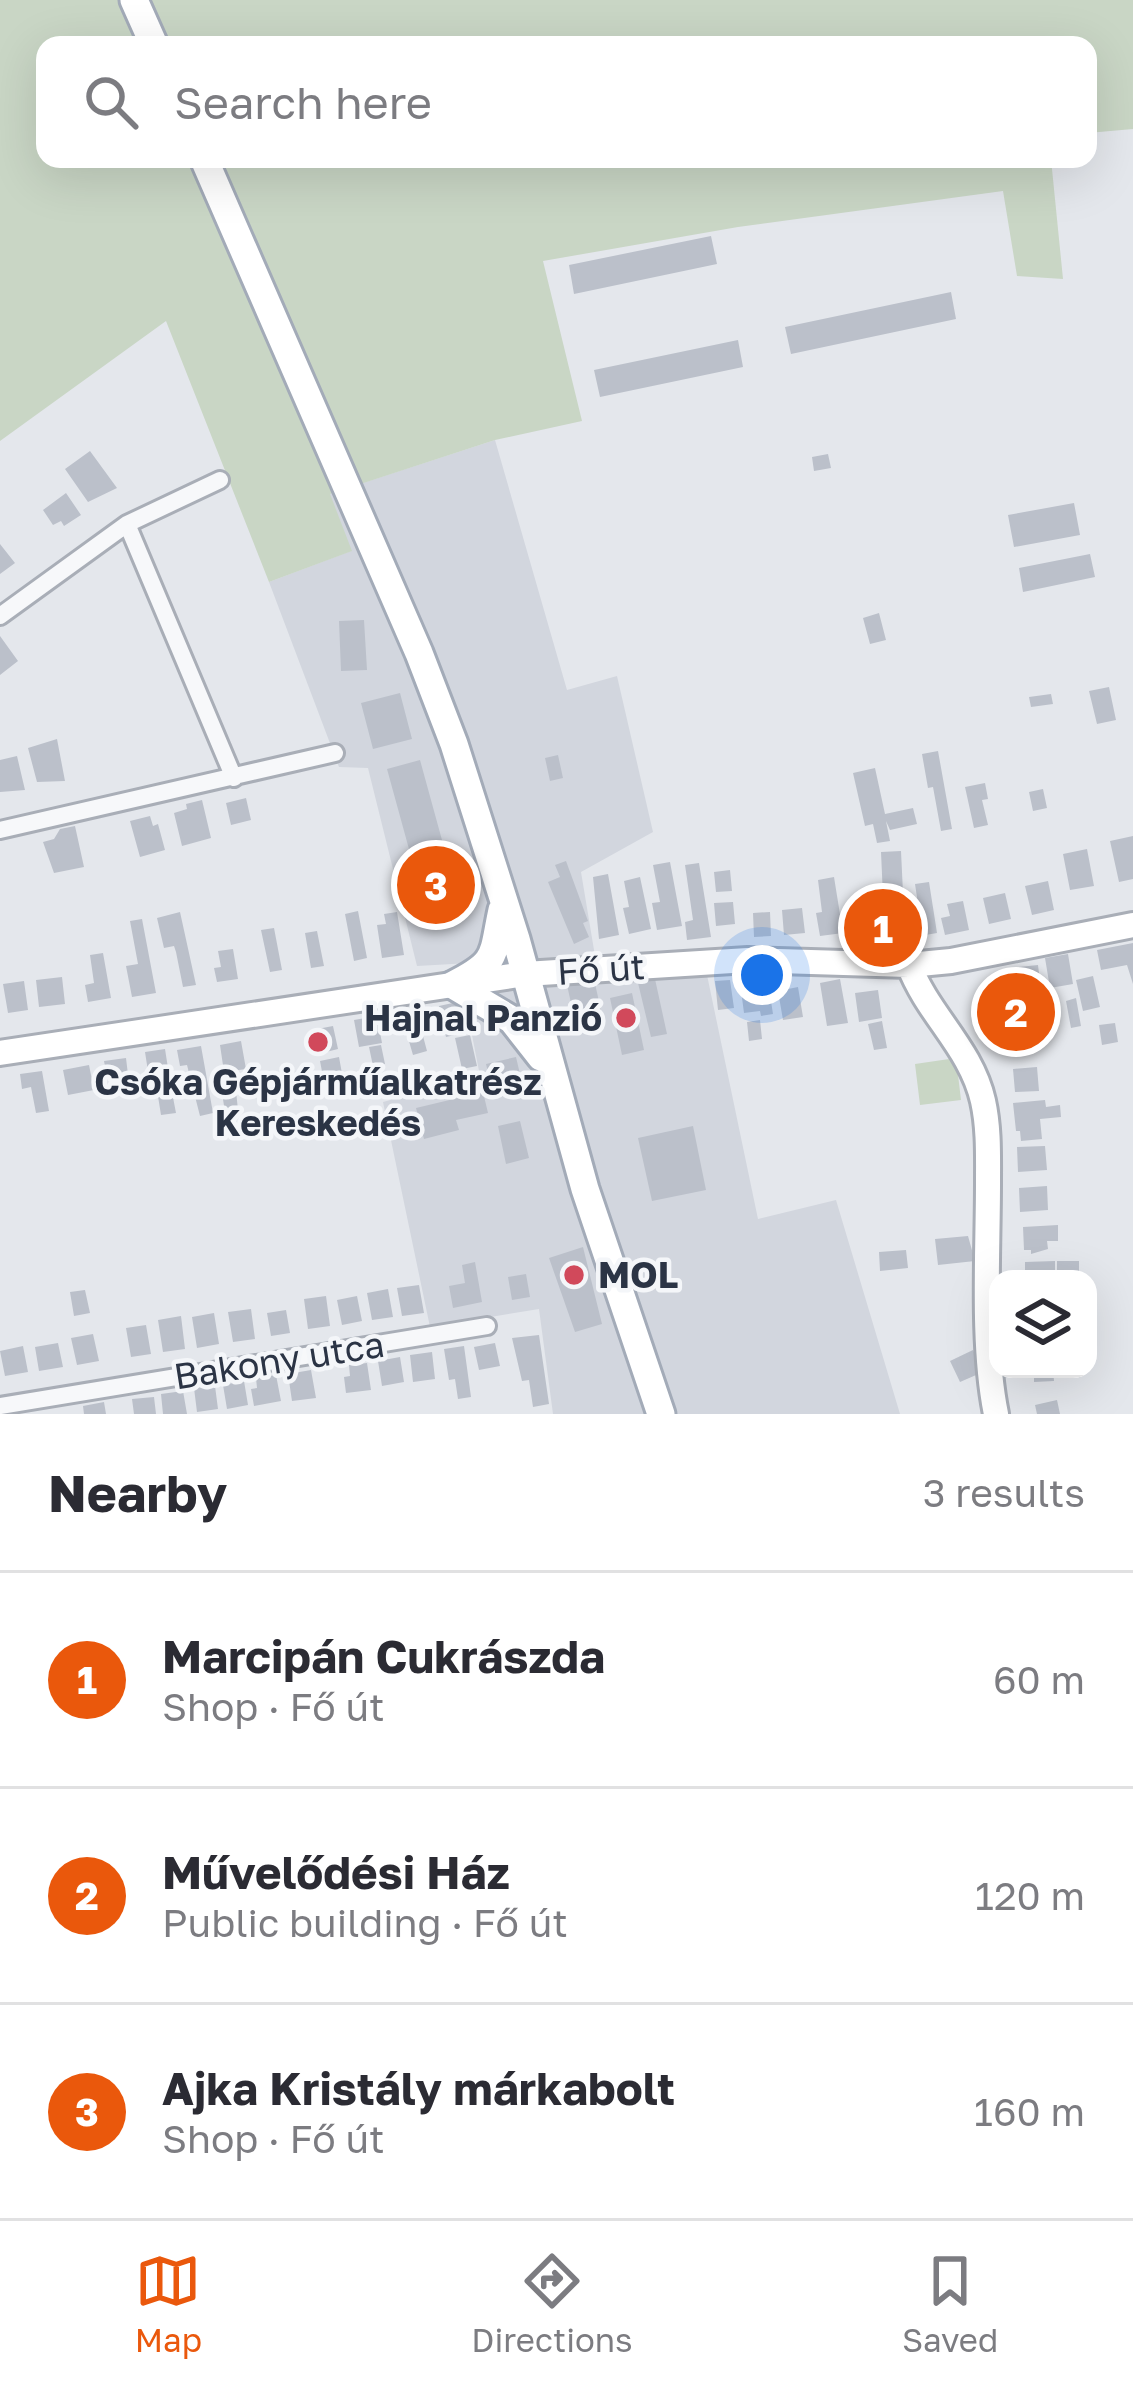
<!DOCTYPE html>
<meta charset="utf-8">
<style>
:root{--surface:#fff;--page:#f2f2f3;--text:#2b2b33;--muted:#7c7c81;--line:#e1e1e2;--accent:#ea580c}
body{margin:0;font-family:"Golos Text",sans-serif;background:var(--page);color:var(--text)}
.controls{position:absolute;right:36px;bottom:36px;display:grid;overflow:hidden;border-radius:24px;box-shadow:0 12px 48px #0002}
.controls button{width:108px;height:108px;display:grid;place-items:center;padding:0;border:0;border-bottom:3px solid var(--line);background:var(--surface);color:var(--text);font:60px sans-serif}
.you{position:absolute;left:762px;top:975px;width:42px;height:42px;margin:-30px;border:9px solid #fff;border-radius:50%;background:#1a73e8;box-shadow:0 0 0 18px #1a73e833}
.badge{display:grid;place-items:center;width:78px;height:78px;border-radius:50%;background:var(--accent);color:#fff;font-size:39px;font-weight:700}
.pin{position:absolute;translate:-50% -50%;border:6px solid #fff;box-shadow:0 3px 12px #0006}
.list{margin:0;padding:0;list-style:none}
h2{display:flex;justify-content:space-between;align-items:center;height:156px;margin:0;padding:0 48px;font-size:51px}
h2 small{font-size:39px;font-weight:400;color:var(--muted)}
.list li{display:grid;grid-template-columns:78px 1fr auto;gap:36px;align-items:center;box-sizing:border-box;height:216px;padding:0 48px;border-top:3px solid var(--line)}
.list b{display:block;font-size:45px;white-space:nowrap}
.list p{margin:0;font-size:39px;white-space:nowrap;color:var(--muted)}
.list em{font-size:39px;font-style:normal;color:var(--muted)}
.icon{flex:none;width:66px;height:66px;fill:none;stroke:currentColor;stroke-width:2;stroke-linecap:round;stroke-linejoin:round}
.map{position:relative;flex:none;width:1133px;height:1414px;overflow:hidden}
.search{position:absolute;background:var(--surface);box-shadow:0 12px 48px #0002;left:36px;right:36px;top:36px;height:132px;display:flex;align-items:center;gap:30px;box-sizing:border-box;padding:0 42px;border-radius:24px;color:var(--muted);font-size:45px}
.sheet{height:804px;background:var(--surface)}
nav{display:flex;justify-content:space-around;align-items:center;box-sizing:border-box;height:168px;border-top:3px solid var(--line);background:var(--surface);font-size:33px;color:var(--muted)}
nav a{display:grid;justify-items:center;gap:6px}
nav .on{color:var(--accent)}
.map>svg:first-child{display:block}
.built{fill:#d2d6de}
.green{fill:#c9d6c5}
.building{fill:#bbc0ca}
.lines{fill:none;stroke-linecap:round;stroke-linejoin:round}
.street-casing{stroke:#a9aeb7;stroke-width:22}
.secondary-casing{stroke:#a9aeb7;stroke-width:30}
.primary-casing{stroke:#a3abb8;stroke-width:33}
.street{stroke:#f7f8fa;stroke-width:16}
.secondary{stroke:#fff;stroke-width:24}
.primary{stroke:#fff;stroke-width:27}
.poi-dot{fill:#d1495b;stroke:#f4f6f9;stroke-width:4.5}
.labels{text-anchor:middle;stroke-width:9;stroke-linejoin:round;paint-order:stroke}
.street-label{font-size:36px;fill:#2b3445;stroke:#f4f6f9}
.poi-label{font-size:36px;font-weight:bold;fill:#2b3445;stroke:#f4f6f9;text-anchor:end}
</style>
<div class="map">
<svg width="1133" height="1414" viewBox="0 0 1133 1414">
<rect width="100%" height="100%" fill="#e4e7ec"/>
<path class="built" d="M495 440 567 690 617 676 653 832 581 872 595 956 417 966 368 768 339 767 269 582 351 551 329 494Z
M707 975 758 1219 836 1200 900 1414H553L539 1309 430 1327 383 1102 480 1076 464 994 538 982Z"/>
<path class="green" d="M0 0H1133V129L1088 133V45H45V159H1051L1063 279 1017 276 1003 191 738 227 543 261 582 421 495 440 330 494 352 551 269 582 166 321 0 441Z
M956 1058 961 1100 920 1105 915 1064Z"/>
<path class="building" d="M711 236 717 264 574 294 569 265Z
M951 292 956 319 791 354 785 327Z
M738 340 743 367 600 397 594 370Z
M90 451 117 488 88 502 65 469Z
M828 454 831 468 814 471 812 457Z
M66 493 81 515 64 526 61 521 53 525 43 510Z
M1074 503 1080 535 1014 547 1008 515Z
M0 544 15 563 0 574Z
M1090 554 1095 577 1023 592 1019 568Z
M879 613 886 640 870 644 863 618Z
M364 620 367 670 341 671 339 621Z
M0 636 18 661 0 675Z
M1109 687 1116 720 1097 724 1089 691Z
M400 693 412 739 373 749 361 703Z
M1051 694 1053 704 1031 707 1029 697Z
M57 739 65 781 37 782 28 748Z
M938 751 952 829 941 831 933 787 928 788 922 754Z
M558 755 563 778 550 781 545 758Z
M17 756 25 790 0 792V760Z
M420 760 445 851 412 860 387 769Z
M875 768 885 814 913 808 917 824 890 830 886 821 890 841 877 843 873 824 865 826 853 773Z
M985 783 988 799 982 800 988 825 974 828 965 787Z
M1043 789 1047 808 1033 811 1029 792Z
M246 798 251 820 231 825 226 803Z
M202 800 211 838 182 846 174 813 187 809 186 804Z
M150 816 153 826 158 824 165 850 140 857 130 821Z
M75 826 84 867 54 873 43 842 54 839 60 829Z
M1133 836V879L1119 882 1110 841Z
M1087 849 1094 886 1070 890 1063 854Z
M901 851 905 935 866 937 865 920 884 919 881 852Z
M566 861 588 921 583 923 589 937 574 944 548 882 560 877 555 865Z
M670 862 682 926 657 930 652 903 660 902 653 865Z
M699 863 711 937 687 940 685 922 693 920 685 865Z
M730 870 732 891 716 892 714 872Z
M437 872 439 898 425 899 424 887 418 888 417 873Z
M608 874 619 935 599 939 593 877Z
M640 877 651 929 629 934 623 908 629 907 624 881Z
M834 877 843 933 820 936 816 913 822 912 818 880Z
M1048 881 1054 910 1032 915 1025 886Z
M929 882 937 933 914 937 911 918 920 917 915 884Z
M1005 893 1011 919 989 924 983 898Z
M963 901 969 930 945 935 941 918 950 916 947 904Z
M733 902 735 924 716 926 714 903Z
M802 908 805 933 784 935 782 910Z
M358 911 367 958 354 961 345 914Z
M180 912 196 985 183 987 176 952 174 946 164 948 157 918Z
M397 912 404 955 382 958 377 925 386 924 384 914Z
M770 912 771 936 754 937 753 913Z
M142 919 156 993 132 997 126 966 138 964 130 921Z
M274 928 282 970 270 972 261 930Z
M317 931 324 966 311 968 305 933Z
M1133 943V984L1127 965 1101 970 1097 950Z
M233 949 238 979 217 982 214 968 221 967 218 951Z
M103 953 111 998 88 1002 85 985 94 983 90 955Z
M1068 954 1073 984 1050 988 1045 958Z
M1038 965 1046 1030 1018 1033 1017 1025H1010L1007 1004 1015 1003 1012 974 1020 973 1019 967Z
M755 973 759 1003 771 1001 773 1014 761 1016 760 1011 744 1013 739 975Z
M1093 976 1100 1007 1083 1011 1076 980Z
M62 977 65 1004 39 1007 36 980Z
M594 979 604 1024 584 1028 580 1010 573 1012 567 985Z
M655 979 667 1034 651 1037 638 983Z
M840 979 848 1023 827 1026 820 983Z
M730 980 734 1008 718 1010 715 981Z
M24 981 28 1010 8 1013 3 984Z
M798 987 803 1017 783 1020 778 991Z
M878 990 882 1018 859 1022 855 993Z
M632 993 644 1050 622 1055 610 998Z
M1076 998 1081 1026 1071 1028 1066 1001Z
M462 1001 468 1032 446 1037 439 1006Z
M416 1010 427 1051 413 1055 406 1031 399 1033 395 1015Z
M377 1016 382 1043 359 1047 354 1020Z
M760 1020 762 1039 749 1041 747 1022Z
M882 1021 887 1048 874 1050 868 1024Z
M1115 1023 1118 1042 1102 1045 1099 1025Z
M333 1026 338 1049 326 1052 325 1045 316 1047 312 1030Z
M470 1035 477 1066 462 1069 455 1038Z
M241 1041 246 1069 224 1072 220 1045Z
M381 1045 385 1064 373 1066 369 1047Z
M201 1046 213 1113 200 1116 187 1065 180 1066 177 1050Z
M165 1049 170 1081 150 1084 145 1052Z
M339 1057 343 1079 324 1082 320 1061Z
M516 1057 523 1087 493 1094 486 1064Z
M126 1058 129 1083 114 1085 113 1076 107 1077 104 1061Z
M89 1065 94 1090 68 1095 63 1070Z
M1037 1067 1039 1091 1015 1092 1013 1069Z
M42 1071 49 1111 36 1113 31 1087 22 1089 20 1074Z
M171 1087 176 1113 161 1115 157 1090Z
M236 1091 238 1110 225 1112 222 1093Z
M483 1092 488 1113 456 1120 459 1130 424 1139 416 1108Z
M1045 1100 1046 1107 1060 1105 1061 1117 1040 1119 1042 1139 1021 1141 1020 1131H1016L1013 1103Z
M520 1121 529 1158 506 1164 498 1126Z
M693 1126 706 1190 652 1201 638 1138Z
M1045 1146 1047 1170 1018 1172 1017 1147Z
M1047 1186 1048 1210 1020 1212 1019 1188Z
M1058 1225V1241H1047L1048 1249 1031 1254V1250H1024L1023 1227Z
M968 1236 975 1261 938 1265 935 1239Z
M583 1247 602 1324 575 1332 549 1258Z
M906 1250 908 1268 880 1271 879 1252Z
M1055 1261V1279H1025V1262Z
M1057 1261H1079V1274H1057Z
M475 1262 482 1302 453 1308 449 1286 465 1283 462 1265Z
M526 1274 530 1297 512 1300 508 1277Z
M419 1285 424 1313 402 1316 397 1288Z
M388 1289 393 1317 372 1320 367 1293Z
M85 1290 90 1313 74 1316 70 1292Z
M326 1296 330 1326 308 1329 304 1299Z
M357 1296 362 1321 342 1325 337 1300Z
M251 1309 255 1339 233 1342 228 1312Z
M286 1310 290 1333 271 1336 267 1313Z
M214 1313 219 1344 197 1348 192 1317Z
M181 1316 185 1349 163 1352 158 1320Z
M146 1325 151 1354 131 1357 126 1328Z
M93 1334 99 1361 77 1365 71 1338Z
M539 1335 549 1404 533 1407 529 1380 522 1381 512 1338Z
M58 1343 63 1367 39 1371 35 1347Z
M495 1343 500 1366 479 1370 474 1347Z
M23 1346 28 1372 5 1376 0 1351Z
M464 1346 471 1397 458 1399 455 1379 449 1380 444 1349Z
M973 1350 983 1372 960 1382 950 1361Z
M432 1352 435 1379 413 1382 410 1355Z
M400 1357 404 1382 382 1386 378 1361Z
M367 1363 371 1390 346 1393 344 1377 350 1376 349 1365Z
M1034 1369H1053L1054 1381 1034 1382Z
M311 1370 316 1398 292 1401 288 1374Z
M276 1375 281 1401 254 1406 251 1389 257 1388 256 1378Z
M244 1381 248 1405 227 1409 223 1385Z
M215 1386 218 1409 197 1412 194 1388Z
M183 1391 187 1414H163L161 1394Z
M154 1397 156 1414H134L132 1399Z
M1057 1400 1060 1414H1037L1035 1405Z
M104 1402 106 1414H84L83 1406Z"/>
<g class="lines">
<defs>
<path id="street" d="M127 524 234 778
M0 616 127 524 220 480
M0 830 335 753
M0 1406 487 1326"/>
<path id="secondary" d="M909 965C928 1015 971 1048 983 1101 989 1128 988 1156 988 1183 988 1255 982 1345 996 1414
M0 1053 525 974 748 960 909 965 951 961 1133 925"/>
<path id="primary" d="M134 0 154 45
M204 159 419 653 454 744 516 939 585 1189 661 1414
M453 985 512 1020 541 1057
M453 985C499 962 492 956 502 910"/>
</defs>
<use href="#street" class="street-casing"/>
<use href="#secondary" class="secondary-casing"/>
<use href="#primary" class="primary-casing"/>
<use href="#street" class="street"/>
<use href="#secondary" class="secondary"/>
<use href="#primary" class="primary"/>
</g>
<g class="poi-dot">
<circle cx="626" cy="1018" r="12"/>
<circle cx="318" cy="1042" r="12"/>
<circle cx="574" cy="1275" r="12"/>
</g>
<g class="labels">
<g class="street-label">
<text transform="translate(601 969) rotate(-4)" y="13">Fő út</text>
<text transform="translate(279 1360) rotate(-9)" y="13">Bakony utca</text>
</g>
<g class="poi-label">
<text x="602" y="1031">Hajnal Panzió</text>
<text x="318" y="1095" text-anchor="middle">Csóka Gépjárműalkatrész<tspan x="318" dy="41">Kereskedés</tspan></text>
<text x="598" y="1288" text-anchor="start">MOL</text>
</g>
</g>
</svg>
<div class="controls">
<button><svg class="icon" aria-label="layers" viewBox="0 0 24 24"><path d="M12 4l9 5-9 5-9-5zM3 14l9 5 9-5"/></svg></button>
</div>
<div class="you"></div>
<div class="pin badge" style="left:883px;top:928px">1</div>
<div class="pin badge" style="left:1016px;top:1012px">2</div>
<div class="pin badge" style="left:436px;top:885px">3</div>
<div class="search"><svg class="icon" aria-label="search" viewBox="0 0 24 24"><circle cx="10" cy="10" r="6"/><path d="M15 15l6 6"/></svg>Search here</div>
</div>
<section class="sheet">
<h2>Nearby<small>3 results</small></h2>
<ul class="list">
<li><span class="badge">1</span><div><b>Marcipán Cukrászda</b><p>Shop · Fő út</p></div><em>60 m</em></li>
<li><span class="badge">2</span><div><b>Művelődési Ház</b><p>Public building · Fő út</p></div><em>120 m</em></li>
<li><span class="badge">3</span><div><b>Ajka Kristály márkabolt</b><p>Shop · Fő út</p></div><em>160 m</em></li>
</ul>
</section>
<nav>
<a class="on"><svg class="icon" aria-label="map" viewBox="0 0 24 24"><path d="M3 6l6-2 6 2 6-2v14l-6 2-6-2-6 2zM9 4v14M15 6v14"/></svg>Map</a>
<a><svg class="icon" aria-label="directions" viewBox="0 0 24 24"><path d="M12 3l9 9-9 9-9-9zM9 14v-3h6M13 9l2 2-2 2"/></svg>Directions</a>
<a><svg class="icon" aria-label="saved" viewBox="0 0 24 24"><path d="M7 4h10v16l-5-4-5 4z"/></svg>Saved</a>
</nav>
